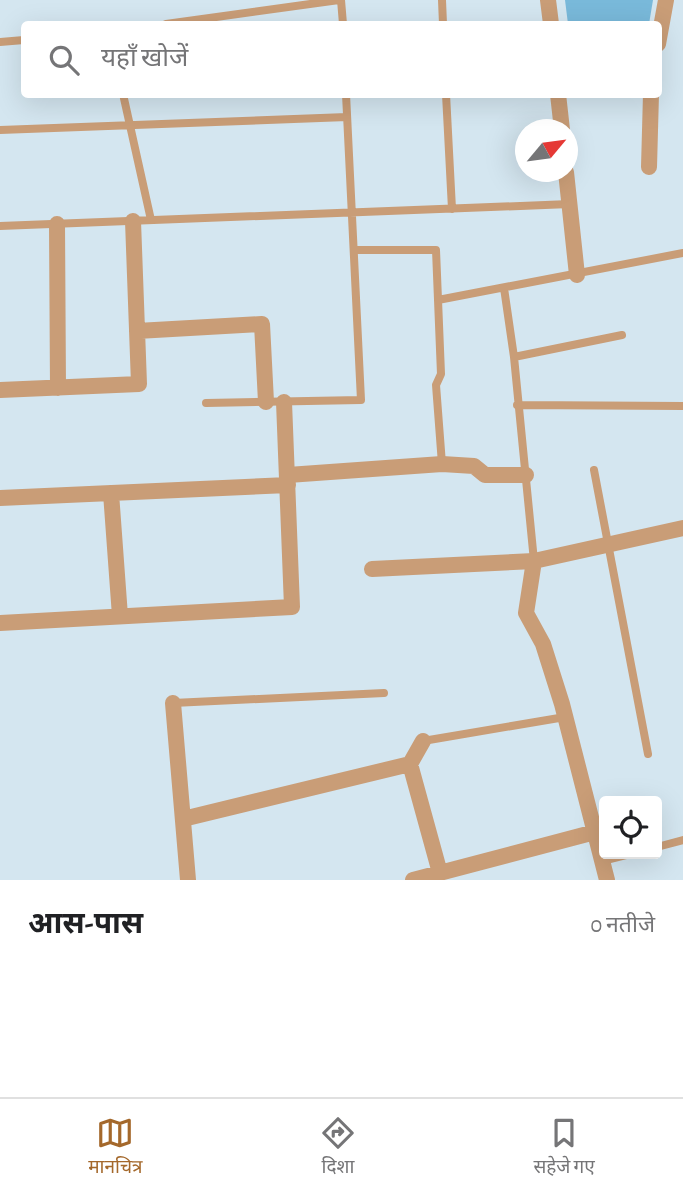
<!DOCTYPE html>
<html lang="hi">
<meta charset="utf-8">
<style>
:root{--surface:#fff;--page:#f6f6f6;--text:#202124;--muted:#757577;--line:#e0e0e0;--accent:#a4682b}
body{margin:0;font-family:"Alegreya Sans","Noto Sans Devanagari",sans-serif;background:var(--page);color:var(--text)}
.controls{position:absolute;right:21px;bottom:21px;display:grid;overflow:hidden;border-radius:7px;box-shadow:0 7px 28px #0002}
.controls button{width:63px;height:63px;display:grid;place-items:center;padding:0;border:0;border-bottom:2px solid var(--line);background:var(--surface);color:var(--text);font:35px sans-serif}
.compass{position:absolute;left:515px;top:119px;width:63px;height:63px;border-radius:50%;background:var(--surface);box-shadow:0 7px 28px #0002;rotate:61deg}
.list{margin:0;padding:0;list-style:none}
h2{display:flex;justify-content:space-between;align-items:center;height:91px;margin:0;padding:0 28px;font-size:30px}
h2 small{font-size:23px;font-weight:400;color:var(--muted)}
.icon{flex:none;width:38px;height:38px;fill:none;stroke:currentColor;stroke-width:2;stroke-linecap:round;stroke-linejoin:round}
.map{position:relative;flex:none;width:683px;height:880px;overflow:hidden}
.search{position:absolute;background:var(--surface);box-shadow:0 7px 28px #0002;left:21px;right:21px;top:21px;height:77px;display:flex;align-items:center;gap:18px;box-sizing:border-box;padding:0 24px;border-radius:7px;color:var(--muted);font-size:26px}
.sheet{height:217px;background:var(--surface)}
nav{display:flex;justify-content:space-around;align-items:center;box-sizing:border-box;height:98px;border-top:2px solid var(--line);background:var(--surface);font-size:19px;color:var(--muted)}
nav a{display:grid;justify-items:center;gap:4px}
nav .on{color:var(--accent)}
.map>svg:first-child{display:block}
.green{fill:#79b9da}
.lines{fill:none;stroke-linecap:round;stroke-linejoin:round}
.service{stroke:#c99d77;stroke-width:8}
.minor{stroke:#c99d77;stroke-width:16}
</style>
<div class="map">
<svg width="683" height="880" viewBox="0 0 683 880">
<rect width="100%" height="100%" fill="#d4e6f0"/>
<path class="green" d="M565 0H653L649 24H568Z"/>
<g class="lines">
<path class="service" d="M341 0 343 24
M442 0 443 24
M166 24 339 0
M0 42 24 40
M123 94 151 220
M446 94 452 209
M0 130 347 117
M0 226 570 204
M354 250H436L441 374 436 385 442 464
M504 288 514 357 534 561
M438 300 683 253
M514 357 622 335
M206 403 361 400 346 94
M517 405 683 406
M594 470 648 754
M173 703 384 693
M423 741 565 717
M657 847 683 840
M602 861 630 854"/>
<path class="minor" d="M548 0 551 24
M658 44 666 0
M558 94 562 130
M649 167 651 94
M566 172 577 275
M57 224 58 388
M137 331 262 324 266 402
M0 390 139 384 133 221
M288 475 442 464 474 466 485 475H526
M111 493 120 616
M0 498 288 485
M534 561 526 613 543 644 562 704 607 880
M372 569 534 561 683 528
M0 623 292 607 284 402
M173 703 188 880
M423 741 410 764 440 873
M183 819 410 764
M413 880 595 832"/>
</g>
</svg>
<div class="controls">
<button><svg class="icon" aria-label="locate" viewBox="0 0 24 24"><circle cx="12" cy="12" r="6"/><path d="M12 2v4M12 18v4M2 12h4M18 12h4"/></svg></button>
</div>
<svg class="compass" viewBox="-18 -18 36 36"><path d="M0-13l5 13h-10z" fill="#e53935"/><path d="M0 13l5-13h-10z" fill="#757577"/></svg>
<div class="search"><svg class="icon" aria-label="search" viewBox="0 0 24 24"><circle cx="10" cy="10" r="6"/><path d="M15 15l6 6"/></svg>यहाँ खोजें</div>
</div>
<section class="sheet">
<h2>आस-पास<small>0 नतीजे</small></h2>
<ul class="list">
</ul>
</section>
<nav>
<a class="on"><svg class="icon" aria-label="map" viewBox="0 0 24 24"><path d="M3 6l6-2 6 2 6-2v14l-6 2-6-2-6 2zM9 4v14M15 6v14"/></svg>मानचित्र</a>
<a><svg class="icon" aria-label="directions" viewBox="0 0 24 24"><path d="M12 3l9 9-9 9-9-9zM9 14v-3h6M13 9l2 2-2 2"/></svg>दिशा</a>
<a><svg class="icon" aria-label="saved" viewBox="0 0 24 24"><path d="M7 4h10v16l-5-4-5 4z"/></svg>सहेजे गए</a>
</nav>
